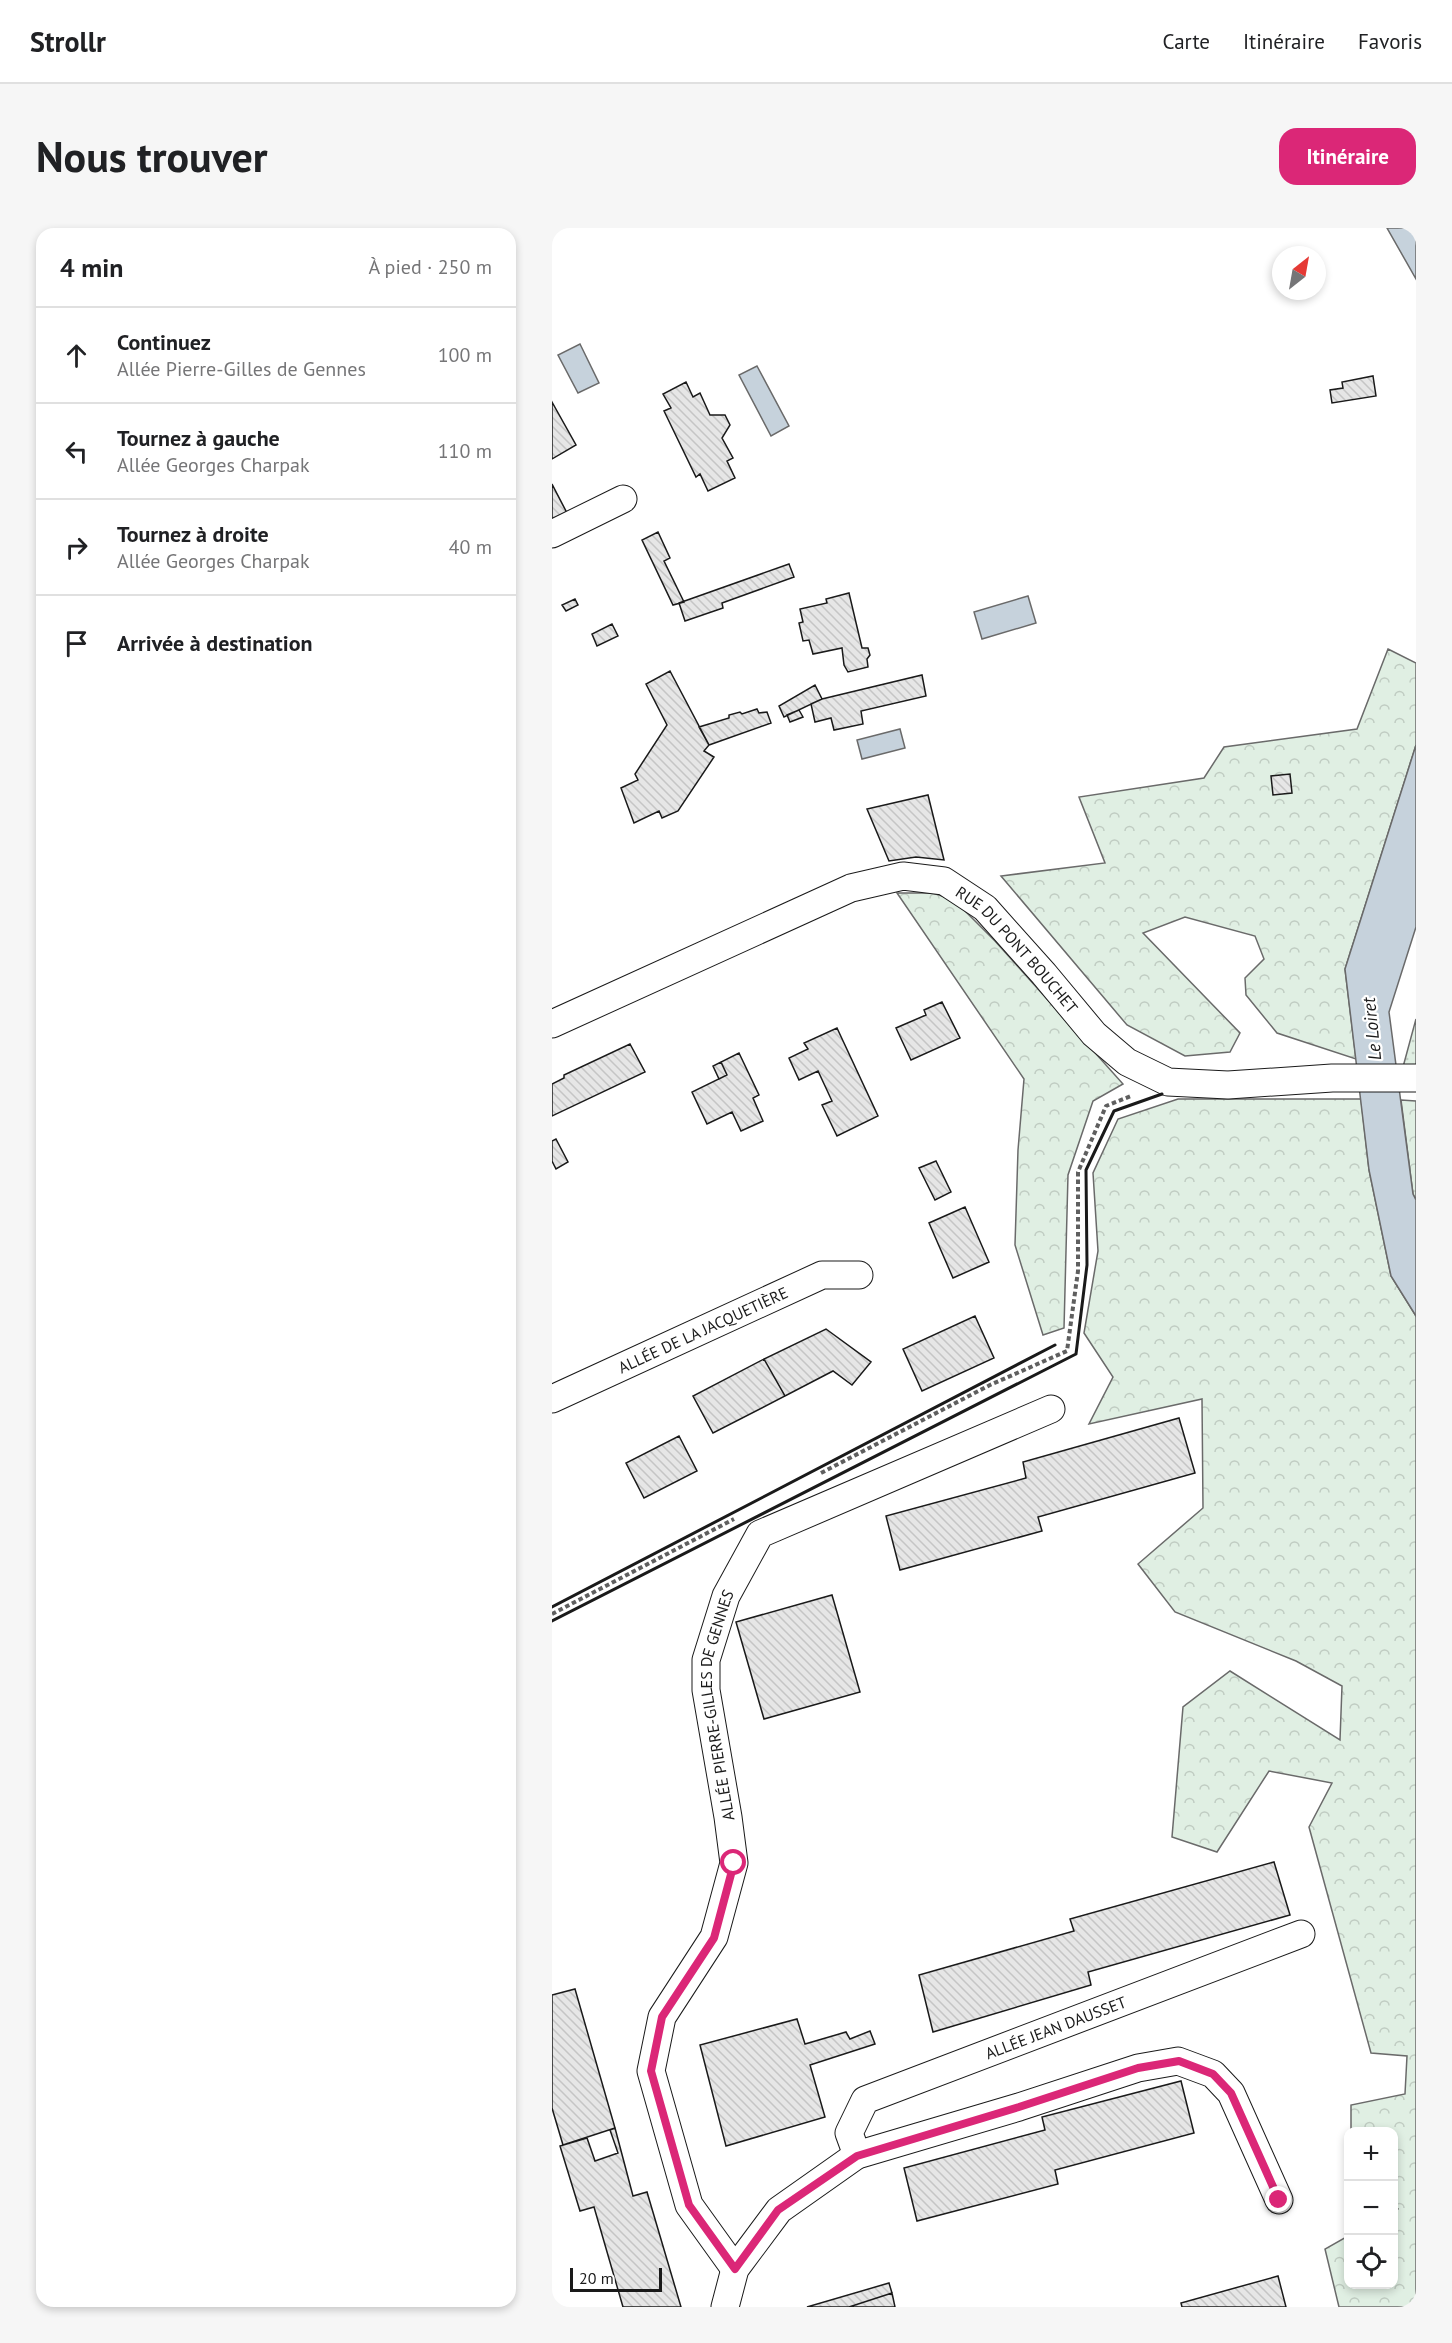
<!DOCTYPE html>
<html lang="fr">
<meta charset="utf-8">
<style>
:root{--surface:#fff;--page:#f6f6f6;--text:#202124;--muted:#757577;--line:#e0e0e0;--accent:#db2777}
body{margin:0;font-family:"PT Sans",sans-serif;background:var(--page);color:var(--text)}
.controls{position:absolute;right:18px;bottom:18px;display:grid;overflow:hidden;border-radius:12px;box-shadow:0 3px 9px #0003}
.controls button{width:54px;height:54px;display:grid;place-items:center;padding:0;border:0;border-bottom:2px solid var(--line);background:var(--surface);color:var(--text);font:30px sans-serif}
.compass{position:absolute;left:720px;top:18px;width:54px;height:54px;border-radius:50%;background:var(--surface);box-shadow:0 3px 9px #0003;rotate:31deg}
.scale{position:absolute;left:18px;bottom:15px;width:92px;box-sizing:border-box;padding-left:6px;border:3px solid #1a1a1a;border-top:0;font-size:16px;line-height:21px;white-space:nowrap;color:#1a1a1a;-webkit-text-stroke:4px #fff;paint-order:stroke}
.stop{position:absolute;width:18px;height:18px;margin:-14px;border:4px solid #db2777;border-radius:50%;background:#fff}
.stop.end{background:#db2777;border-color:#fff;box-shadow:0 2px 6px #0008}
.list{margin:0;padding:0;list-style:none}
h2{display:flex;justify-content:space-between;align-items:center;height:78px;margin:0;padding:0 24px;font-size:26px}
h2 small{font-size:20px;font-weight:400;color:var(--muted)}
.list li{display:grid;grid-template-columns:39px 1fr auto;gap:18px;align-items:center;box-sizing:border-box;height:96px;padding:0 24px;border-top:2px solid var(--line)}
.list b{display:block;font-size:22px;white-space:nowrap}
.list p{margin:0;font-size:20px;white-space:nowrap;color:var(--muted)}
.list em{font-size:20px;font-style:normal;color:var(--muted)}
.icon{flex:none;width:33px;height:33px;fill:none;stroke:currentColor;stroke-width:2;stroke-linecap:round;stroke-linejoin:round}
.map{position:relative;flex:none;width:864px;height:2079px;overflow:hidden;border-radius:18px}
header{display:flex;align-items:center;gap:36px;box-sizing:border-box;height:84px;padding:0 30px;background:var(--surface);border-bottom:2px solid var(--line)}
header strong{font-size:28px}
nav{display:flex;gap:33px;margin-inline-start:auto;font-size:21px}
.intro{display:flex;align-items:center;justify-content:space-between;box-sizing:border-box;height:144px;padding:0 36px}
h1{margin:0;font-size:42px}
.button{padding:15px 27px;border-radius:18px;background:var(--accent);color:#fff;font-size:21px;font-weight:700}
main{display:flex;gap:36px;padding:0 36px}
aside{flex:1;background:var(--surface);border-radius:18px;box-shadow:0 3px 9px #0003}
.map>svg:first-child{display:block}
.grass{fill:url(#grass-dots);stroke:#6a6a6a;stroke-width:1.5}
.forest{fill:url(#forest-crowns);stroke:#6a6a6a;stroke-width:1.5}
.water{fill:#c6d2dc;stroke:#6a6a6a;stroke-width:1.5}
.building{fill:url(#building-back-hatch);stroke:#1a1a1a;stroke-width:1.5}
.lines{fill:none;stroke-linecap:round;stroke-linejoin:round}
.minor-casing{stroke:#1a1a1a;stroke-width:29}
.path{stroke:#5f5f5f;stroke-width:4;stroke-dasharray:4.5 3;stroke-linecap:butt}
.minor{stroke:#fff;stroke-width:27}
.wall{stroke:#1a1a1a;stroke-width:3}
.route{stroke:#db2777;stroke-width:8}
.labels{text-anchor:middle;stroke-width:4.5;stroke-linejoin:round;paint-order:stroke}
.street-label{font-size:16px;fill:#1a1a1a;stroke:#fff}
.water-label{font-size:18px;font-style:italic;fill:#1a1a1a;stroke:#fff}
</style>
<header>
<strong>Strollr</strong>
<nav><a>Carte</a><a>Itinéraire</a><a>Favoris</a></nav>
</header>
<div class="intro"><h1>Nous trouver</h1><a class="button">Itinéraire</a></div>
<main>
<aside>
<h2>4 min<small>À pied · 250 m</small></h2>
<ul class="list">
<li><svg class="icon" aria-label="ahead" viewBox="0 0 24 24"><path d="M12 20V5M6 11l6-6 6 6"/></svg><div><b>Continuez</b><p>Allée Pierre-Gilles de Gennes</p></div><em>100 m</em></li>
<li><svg class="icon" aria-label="left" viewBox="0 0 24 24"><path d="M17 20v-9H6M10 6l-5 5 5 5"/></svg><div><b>Tournez à gauche</b><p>Allée Georges Charpak</p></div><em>110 m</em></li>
<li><svg class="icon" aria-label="right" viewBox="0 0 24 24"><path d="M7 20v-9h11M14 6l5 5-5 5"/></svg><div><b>Tournez à droite</b><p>Allée Georges Charpak</p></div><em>40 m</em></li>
<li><svg class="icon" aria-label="arrive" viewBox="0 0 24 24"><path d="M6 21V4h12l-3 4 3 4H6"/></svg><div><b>Arrivée à destination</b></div></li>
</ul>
</aside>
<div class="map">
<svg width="864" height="2079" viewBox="0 0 864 2079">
<defs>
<pattern id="grass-dots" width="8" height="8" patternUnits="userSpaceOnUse" patternTransform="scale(1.5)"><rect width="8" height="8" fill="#e0efe3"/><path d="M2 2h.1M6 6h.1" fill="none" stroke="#c0ccc2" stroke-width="1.8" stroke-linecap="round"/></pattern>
<pattern id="forest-crowns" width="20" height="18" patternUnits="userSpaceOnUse" patternTransform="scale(1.5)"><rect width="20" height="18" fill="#e0efe3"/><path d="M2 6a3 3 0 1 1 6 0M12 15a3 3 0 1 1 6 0" fill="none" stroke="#c0ccc2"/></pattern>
<pattern id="building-back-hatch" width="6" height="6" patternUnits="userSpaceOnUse" patternTransform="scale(1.5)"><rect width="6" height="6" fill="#e6e6e6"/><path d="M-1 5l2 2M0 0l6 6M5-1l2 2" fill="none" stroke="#c5c5c5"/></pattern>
</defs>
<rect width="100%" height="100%" fill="#fff"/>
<path class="grass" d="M864 791V839H851Z"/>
<path class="forest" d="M836 421 864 435V517L793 741 804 831 725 805 694 767 693 750 712 731 703 708 633 689 591 705 688 805 678 824 633 828 575 797 449 648 553 635 527 569 652 550 672 519 805 501Z
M345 665H381L402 672 443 713 571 856 541 873 516 947 512 1100 491 1107 463 1017 466 922 472 851Z
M626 871H809L817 942 839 1048 864 1088V2079H787L773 2021 796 2008V2056H842V1984L846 1981 842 1977V1904L799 1903V1877L853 1866 855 1828 819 1825 757 1599 780 1555 717 1543 665 1624 620 1609 631 1479 678 1443 788 1512 790 1458 744 1433 623 1384 586 1336 651 1280 650 1171 537 1196 561 1149 532 1105 546 1023 541 945 566 891Z
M849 872 864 873V972L861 966Z"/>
<path class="water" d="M835 0H864V51Z
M28 116 47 155 26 165 6 127Z
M205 138 237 198 219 208 187 147Z
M476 368 484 395 430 411 422 384Z
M348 501 353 520 310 531 305 512Z
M864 517V699L837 784 861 966 864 972V1088L839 1048 817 942 793 741Z"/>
<path class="building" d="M821 148 824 168 780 175 778 162 791 160 790 154Z
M134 154 141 169 148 165 158 187H173L178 197 170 210 181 230 175 233 183 250 156 263 148 246 144 249 112 183 119 180 111 166Z
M0 174 24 217 0 231Z
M0 256 15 285 0 292Z
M106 304 118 330 112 333 132 374 121 377 90 312Z
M237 336 242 349 170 375 171 380 133 393 127 375Z
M297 365 310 420H316L318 427 315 431 316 439 296 444 292 437 290 420 261 426 257 412 251 413 247 395 251 394 248 381 275 375 274 371Z
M23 371 26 377 14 383 10 377Z
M60 396 66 408 45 418 40 406Z
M118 443 157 517 152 523 162 529 126 583 110 590 107 583 82 595 69 560 86 552 83 546 115 497 94 456Z
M370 447 374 468 309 483 311 496 282 502 279 490 263 494 259 476 270 471Z
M263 457 270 471 232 489 227 478Z
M205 481 207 485 215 484 219 495 157 517 147 499 177 490V487L188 484 190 486Z
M247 482 251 489 238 494 235 487Z
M738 546 740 565 721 567 719 548Z
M376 567 392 632 364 629 337 633 315 581Z
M390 774 408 810 359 832 344 800 374 787 372 782Z
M285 800 326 888 285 908 270 877 280 873 266 843 247 852 237 830 256 821 252 815Z
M78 816 93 844 0 888V856L12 850V847Z
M187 825 207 867 201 870 211 893 189 903 180 884 155 896 140 864 175 847 169 834Z
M169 834 175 847 167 851 161 838Z
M4 911 16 934 4 941 0 933V913Z
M384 933 399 964 383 972 367 940Z
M413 979 437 1034 401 1050 377 995Z
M423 1088 442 1130 370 1163 351 1121Z
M274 1101 319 1134 300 1157 281 1143 233 1168 212 1131Z
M212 1131 233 1168 161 1205 141 1168Z
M627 1190 643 1245 486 1289 490 1303 348 1342 334 1288 474 1250 471 1234Z
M127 1208 145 1243 92 1270 74 1235Z
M280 1367 308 1464 212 1491 184 1394Z
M722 1634 738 1687 536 1744 539 1757 381 1804 367 1747 522 1703 518 1691Z
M23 1761 63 1900 11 1917 0 1880V1767Z
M245 1791 253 1816 294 1804 298 1811 318 1803 323 1816 258 1837 273 1889 174 1918 148 1817Z
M629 1853 642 1905 503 1942 506 1956 365 1993 352 1940 493 1902 490 1889Z
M63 1900 81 1968 95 1964 129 2079H71L42 1979 28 1983 8 1918 35 1910 43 1933 66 1925 58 1902Z
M726 2048 734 2079H630L629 2075Z
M337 2055 340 2065 297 2079H255Z
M340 2065 343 2079H297Z"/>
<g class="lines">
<defs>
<g id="minor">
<path d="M0 306 71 271"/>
<path id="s1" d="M0 796 299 660 351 648 392 653 433 680 492 746 542 806 575 834 616 854 676 857 780 850H864"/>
<path id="s2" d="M0 1171 270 1047H307"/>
<path id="s3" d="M305 1927 297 1905 313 1872 749 1706"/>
<path id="s4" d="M183 2041 137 1977 99 1843 110 1789 162 1709 182 1635 176 1589 154 1462V1432L174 1368 208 1306 499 1181"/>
<path d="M173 2079 183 2041 227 1982 305 1927 467 1879 586 1840 626 1833 661 1846 679 1865 727 1972"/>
</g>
</defs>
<use href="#minor" class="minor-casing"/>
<path class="path" d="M269 1245 438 1157 515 1123 526 1043V944L554 878 579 868
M0 1386 182 1291"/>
<use href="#minor" class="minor"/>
<path class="wall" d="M0 1379 503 1117
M0 1393 524 1126 535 1037 534 942 562 883 610 866"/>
</g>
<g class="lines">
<path class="route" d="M182 1635 162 1710 110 1789 99 1843 137 1977 183 2041 226 1982 305 1928 467 1879 586 1840 627 1833 661 1846 679 1865 727 1972"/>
</g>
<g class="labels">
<g class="street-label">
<text dy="6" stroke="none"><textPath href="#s1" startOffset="524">RUE DU PONT BOUCHET</textPath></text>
<text dy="6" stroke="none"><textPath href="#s2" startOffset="166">ALLÉE DE LA JACQUETIÈRE</textPath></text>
<text dy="6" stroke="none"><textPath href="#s4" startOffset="606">ALLÉE PIERRE-GILLES DE GENNES</textPath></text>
<text dy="6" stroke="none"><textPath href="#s3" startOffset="264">ALLÉE JEAN DAUSSET</textPath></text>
</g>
<g class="water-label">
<text transform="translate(820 801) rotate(-96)" y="6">Le Loiret</text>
</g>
</g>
</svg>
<div class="controls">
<button>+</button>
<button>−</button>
<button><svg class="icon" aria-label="locate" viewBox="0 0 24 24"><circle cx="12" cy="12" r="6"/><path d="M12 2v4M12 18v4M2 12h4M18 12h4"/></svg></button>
</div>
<svg class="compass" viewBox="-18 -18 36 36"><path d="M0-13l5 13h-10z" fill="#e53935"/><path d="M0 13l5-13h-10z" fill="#757577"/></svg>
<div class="scale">20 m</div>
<div class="stop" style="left:182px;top:1635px"></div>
<div class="stop end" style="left:727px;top:1972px"></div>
</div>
</main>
